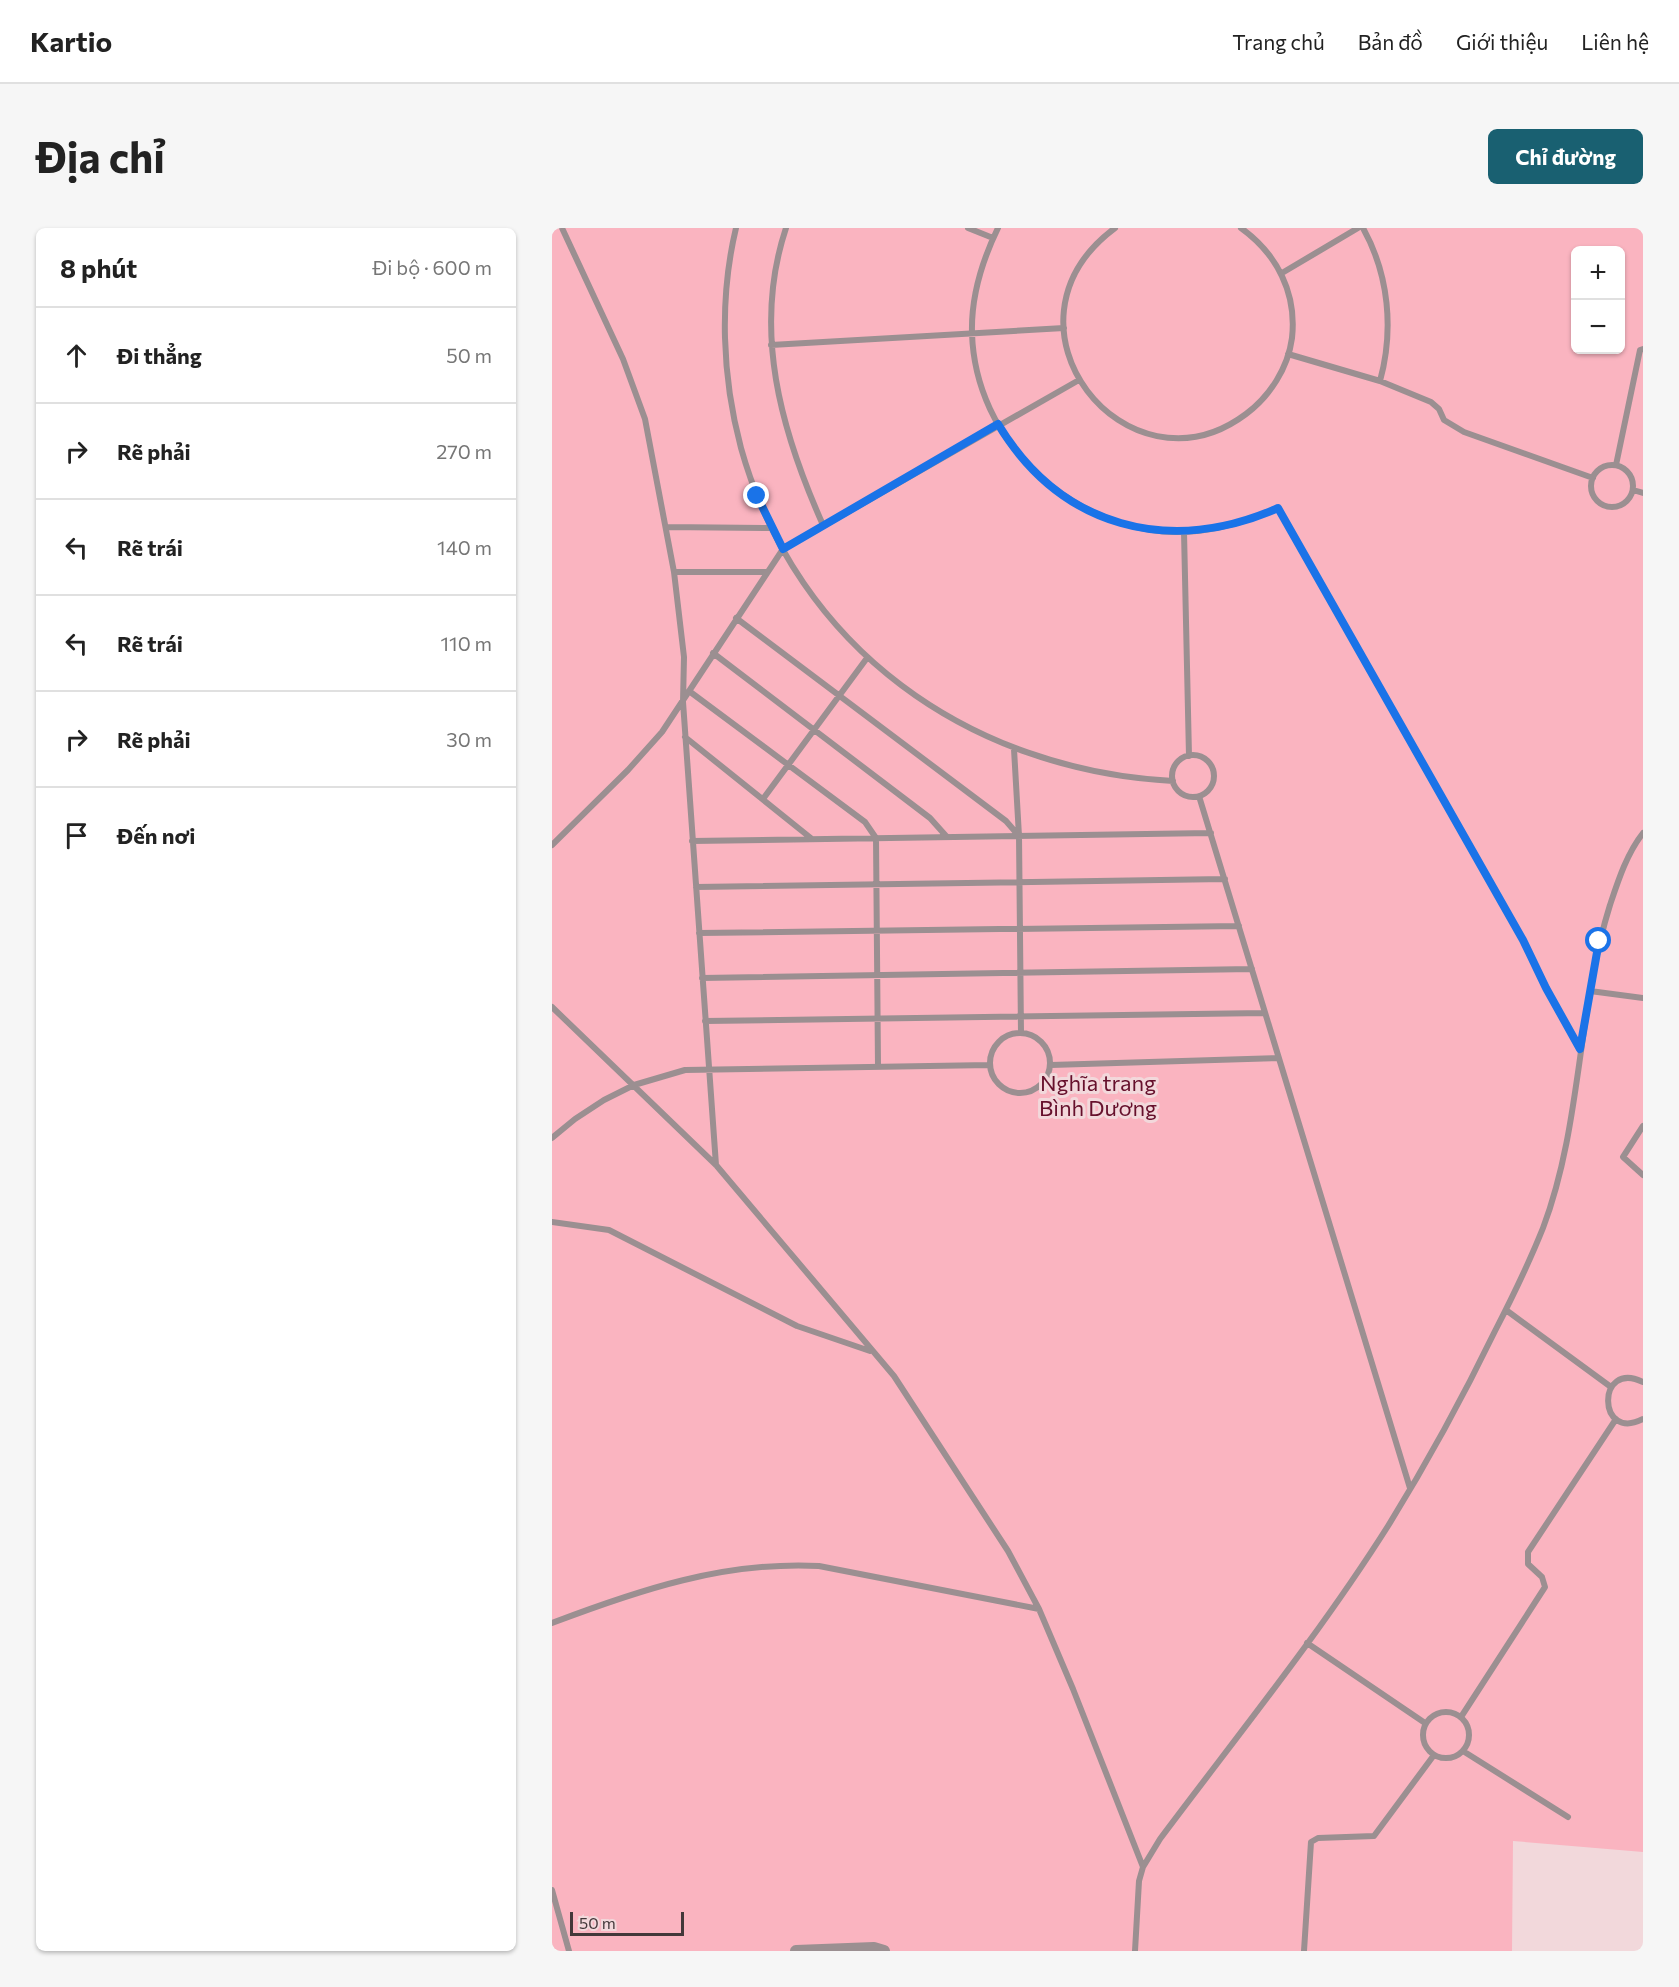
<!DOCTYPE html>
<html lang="vi">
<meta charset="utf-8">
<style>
:root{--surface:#fff;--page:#f6f6f6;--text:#222;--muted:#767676;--line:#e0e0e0;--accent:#196071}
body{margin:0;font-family:Commissioner,sans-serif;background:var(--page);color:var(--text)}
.controls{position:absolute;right:18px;top:18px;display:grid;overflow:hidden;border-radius:9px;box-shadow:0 2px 4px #0004}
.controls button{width:54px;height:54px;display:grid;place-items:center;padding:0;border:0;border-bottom:2px solid var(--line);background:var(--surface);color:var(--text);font:30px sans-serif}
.scale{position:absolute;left:18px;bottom:15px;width:114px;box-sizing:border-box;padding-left:6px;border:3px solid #43383a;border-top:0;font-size:16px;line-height:21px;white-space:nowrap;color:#43383a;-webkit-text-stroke:4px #f2d8db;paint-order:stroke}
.stop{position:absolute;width:18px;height:18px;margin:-14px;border:4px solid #1a73e8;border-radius:50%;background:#fff}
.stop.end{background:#1a73e8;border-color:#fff;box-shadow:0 2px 6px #0008}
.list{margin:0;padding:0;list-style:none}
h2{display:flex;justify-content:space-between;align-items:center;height:78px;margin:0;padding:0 24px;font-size:26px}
h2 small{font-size:20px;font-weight:400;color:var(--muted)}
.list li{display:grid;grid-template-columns:39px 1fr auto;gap:18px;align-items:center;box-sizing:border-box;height:96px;padding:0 24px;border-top:2px solid var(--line)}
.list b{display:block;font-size:22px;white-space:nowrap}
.list em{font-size:20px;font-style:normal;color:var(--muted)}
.icon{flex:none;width:33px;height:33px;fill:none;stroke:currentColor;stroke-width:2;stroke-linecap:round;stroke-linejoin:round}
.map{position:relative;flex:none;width:1091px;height:1723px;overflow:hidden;border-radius:9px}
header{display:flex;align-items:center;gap:36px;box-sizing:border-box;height:84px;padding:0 30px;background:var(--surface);border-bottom:2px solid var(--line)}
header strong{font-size:28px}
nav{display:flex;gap:33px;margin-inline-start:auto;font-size:21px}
.intro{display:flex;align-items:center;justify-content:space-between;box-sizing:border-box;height:144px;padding:0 36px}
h1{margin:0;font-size:42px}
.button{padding:15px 27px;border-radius:9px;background:var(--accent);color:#fff;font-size:21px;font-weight:700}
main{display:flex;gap:36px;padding:0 36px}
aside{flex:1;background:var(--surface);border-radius:9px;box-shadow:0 2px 4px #0004}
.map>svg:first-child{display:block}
.green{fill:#fab4c0;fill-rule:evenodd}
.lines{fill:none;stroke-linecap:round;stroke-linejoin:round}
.lane{stroke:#9b8f91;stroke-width:6}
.street{stroke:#9b8f91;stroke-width:12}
.route{stroke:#1a73e8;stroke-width:8}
.labels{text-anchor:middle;stroke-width:6;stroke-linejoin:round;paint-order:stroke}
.park-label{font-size:22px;fill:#66102c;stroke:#f2d8db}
</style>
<header>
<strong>Kartio</strong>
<nav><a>Trang chủ</a><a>Bản đồ</a><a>Giới thiệu</a><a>Liên hệ</a></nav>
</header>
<div class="intro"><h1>Địa chỉ</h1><a class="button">Chỉ đường</a></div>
<main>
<aside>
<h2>8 phút<small>Đi bộ · 600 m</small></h2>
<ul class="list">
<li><svg class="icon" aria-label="ahead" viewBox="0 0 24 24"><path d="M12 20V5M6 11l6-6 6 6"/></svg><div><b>Đi thẳng</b></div><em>50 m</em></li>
<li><svg class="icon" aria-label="right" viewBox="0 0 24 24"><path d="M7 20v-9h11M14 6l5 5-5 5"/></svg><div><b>Rẽ phải</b></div><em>270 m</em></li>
<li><svg class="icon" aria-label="left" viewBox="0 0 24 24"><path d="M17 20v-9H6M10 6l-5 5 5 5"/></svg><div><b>Rẽ trái</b></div><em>140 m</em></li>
<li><svg class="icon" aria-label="left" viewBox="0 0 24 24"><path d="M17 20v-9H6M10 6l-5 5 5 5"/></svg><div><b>Rẽ trái</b></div><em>110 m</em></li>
<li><svg class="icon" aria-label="right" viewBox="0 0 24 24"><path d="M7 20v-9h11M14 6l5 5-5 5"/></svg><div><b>Rẽ phải</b></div><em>30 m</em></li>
<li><svg class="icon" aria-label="arrive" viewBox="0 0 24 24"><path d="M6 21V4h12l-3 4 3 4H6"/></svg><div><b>Đến nơi</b></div></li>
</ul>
</aside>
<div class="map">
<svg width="1091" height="1723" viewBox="0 0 1091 1723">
<rect width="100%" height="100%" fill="#f2d8db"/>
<path class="green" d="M0 0H1091V1624L961 1613 960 1723H0ZM1023 22H1068V122H1023Z"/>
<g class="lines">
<path class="lane" d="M10 0 71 131 93 191 122 344 132 429 131 474 164 937
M184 0C167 71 170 149 189 220 245 420 417 542 621 553
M234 0C200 102 229 203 271 297
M416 0 441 10
M446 0C430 33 419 68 420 105 423 212 516 300 621 304 658 305 692 295 726 280L971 712 994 760 1027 820
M563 0C433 97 575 275 694 186 718 168 736 140 740 110 745 65 725 26 689 0
M811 0C837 47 842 102 828 153
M730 45 806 0
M219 117 512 100
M736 126 828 153 879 174 887 181 892 192 912 204 1041 250
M1039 258a21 21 0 1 1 42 0a21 21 0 1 1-42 0Z
M1064 237 1088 122 1091 121
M1081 262 1091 265
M114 299 219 300
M632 304 637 528
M122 344H214
M184 390 454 593 467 608
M161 425 378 590 395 609
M137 463 313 594 324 610 326 838
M133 509 260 611
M462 521 467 608 469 805
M620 548a21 21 0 1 1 42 0a21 21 0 1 1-42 0Z
M647 568 858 1260
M211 571 315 430
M140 613 659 605
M0 617 76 542 110 504 231 321 527 152
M144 659 673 651
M147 705 687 698
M150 750 700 741
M1038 763 1091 770
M0 779 164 937 342 1148 456 1323 487 1381 521 1461 591 1639
M153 793 713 785
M438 835a30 30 0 1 1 60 0a30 30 0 1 1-60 0Z
M499 837 727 830
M1091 898 1071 929 1091 947
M0 910 23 891 52 872 82 857 133 842 438 837
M0 994 57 1002 245 1098 318 1123
M954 1082 1059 1159
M1091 1154C1044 1131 1045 1215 1091 1191
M0 1395C87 1362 173 1333 267 1338L487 1381
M755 1415 873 1495
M871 1507a23 23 0 1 1 46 0a23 23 0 1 1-46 0Z
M909 1489 993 1359 990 1349 976 1336V1324L1064 1191
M911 1523 1016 1589
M0 1662 17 1723
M583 1723 587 1653 591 1639 608 1611C685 1508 767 1407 836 1298 875 1235 911 1169 943 1103 960 1070 977 1035 991 1000 1030 897 1025 782 1058 677 1066 653 1075 625 1091 605
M752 1723 759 1614 766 1610 822 1608 882 1527"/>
<path class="street" d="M244 1723 322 1720 332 1723"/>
</g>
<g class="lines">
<path class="route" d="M205 268 231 321 446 196C509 300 617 328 726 280L971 712 994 760 1028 821 1047 713"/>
</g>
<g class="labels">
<g class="park-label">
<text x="546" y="863">Nghĩa trang<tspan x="546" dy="25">Bình Dương</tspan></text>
</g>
</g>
</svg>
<div class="controls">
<button>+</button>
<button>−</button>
</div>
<div class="scale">50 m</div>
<div class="stop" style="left:1047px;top:713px"></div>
<div class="stop end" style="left:205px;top:268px"></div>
</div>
</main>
